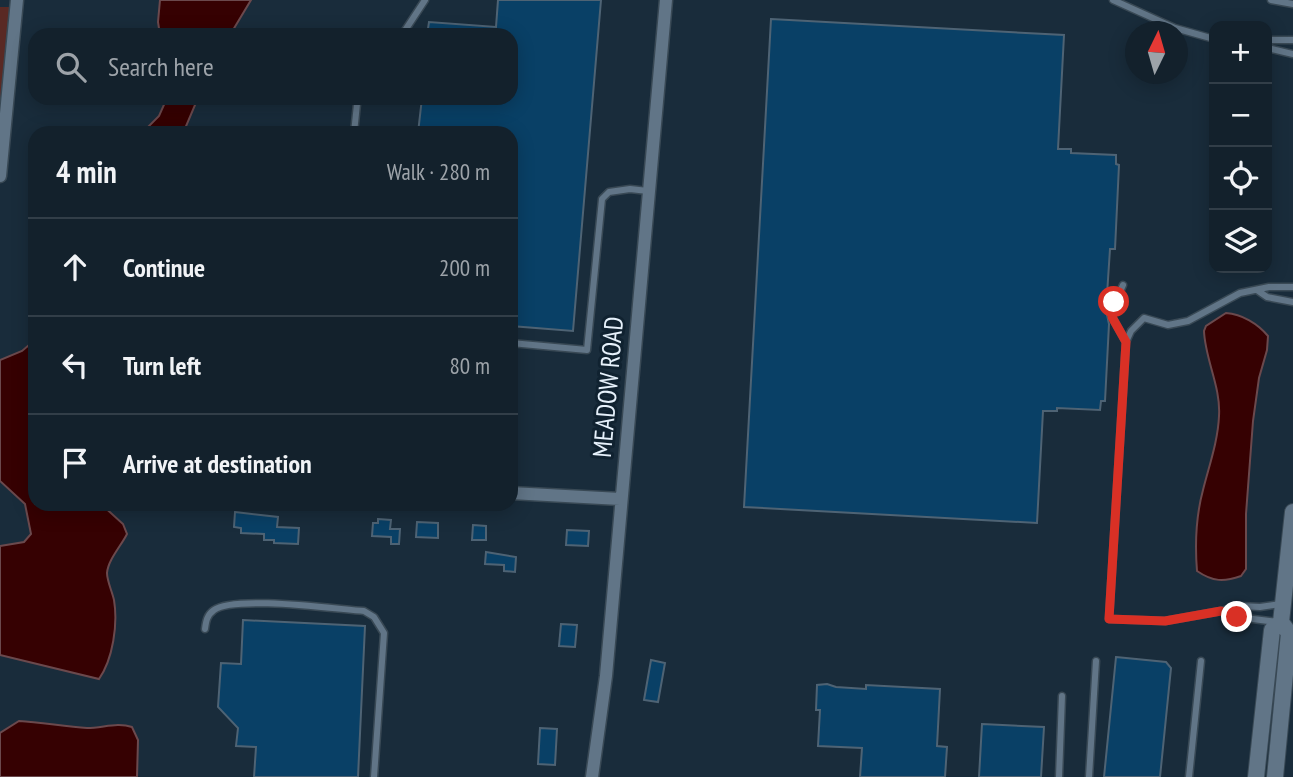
<!DOCTYPE html>
<meta charset="utf-8">
<style>
:root{--surface:#13212c;--page:#202e38;--text:#f1f3f6;--muted:#9da3a9;--line:#323e48}
body{margin:0;font-family:"PT Sans Narrow",sans-serif;background:var(--page);color:var(--text)}
.controls{position:absolute;right:21px;top:21px;display:grid;overflow:hidden;border-radius:14px;box-shadow:0 4px 18px #0003}
.controls button{width:63px;height:63px;display:grid;place-items:center;padding:0;border:0;border-bottom:2px solid var(--line);background:var(--surface);color:var(--text);font:35px sans-serif}
.compass{position:absolute;left:1125px;top:21px;width:63px;height:63px;border-radius:50%;background:var(--surface);box-shadow:0 4px 18px #0003;rotate:5deg}
.stop{position:absolute;width:21px;height:21px;margin:-16px;border:5px solid #d93025;border-radius:50%;background:#fff}
.stop.end{background:#d93025;border-color:#fff;box-shadow:0 2px 7px #0008}
.list{margin:0;padding:0;list-style:none}
h2{display:flex;justify-content:space-between;align-items:center;height:91px;margin:0;padding:0 28px;font-size:30px}
h2 small{font-size:23px;font-weight:400;color:var(--muted)}
.list li{display:grid;grid-template-columns:46px 1fr auto;gap:21px;align-items:center;box-sizing:border-box;height:98px;padding:0 28px;border-top:2px solid var(--line)}
.list b{display:block;font-size:26px;white-space:nowrap}
.list em{font-size:23px;font-style:normal;color:var(--muted)}
.icon{flex:none;width:38px;height:38px;fill:none;stroke:currentColor;stroke-width:2;stroke-linecap:round;stroke-linejoin:round}
.map{position:relative;flex:none;width:1293px;height:777px;overflow:hidden}
.search{position:absolute;background:var(--surface);box-shadow:0 4px 18px #0003;left:28px;top:28px;width:490px;height:77px;display:flex;align-items:center;gap:18px;box-sizing:border-box;padding:0 24px;border-radius:21px;color:var(--muted);font-size:26px}
.panel{position:absolute;background:var(--surface);box-shadow:0 4px 18px #0003;left:28px;top:126px;width:490px;height:385px;border-radius:21px}
.map>svg:first-child{display:block}
.green{fill:#592924}
.water{fill:#360102;stroke:#6b494d;stroke-width:2}
.building{fill:#094066;stroke:#4e6374;stroke-width:2}
.lines{fill:none;stroke-linecap:round;stroke-linejoin:round}
.service-casing{stroke:#394955;stroke-width:9}
.minor-casing{stroke:#394955;stroke-width:15}
.tertiary-casing{stroke:#394955;stroke-width:18}
.service{stroke:#617587;stroke-width:6}
.minor{stroke:#617587;stroke-width:12}
.tertiary{stroke:#617587;stroke-width:16}
.route{stroke:#d93025;stroke-width:9}
.labels{text-anchor:middle;stroke-width:6;stroke-linejoin:round;paint-order:stroke}
.street-label{font-size:26px;fill:#e6f1fb;stroke:#102230}
</style>
<div class="map">
<svg width="1293" height="777" viewBox="0 0 1293 777">
<rect width="100%" height="100%" fill="#192c3b"/>
<path class="green" d="M0 7H11L0 133Z"/>
<path class="water" d="M160 0H251L230 35H160L158 22Z
M167 98H198L184 131 182 133H142L159 116Z
M1226 313C1242 314 1258 324 1268 336L1267 350 1259 378 1253 421 1246 514V569L1241 576C1224 582 1213 582 1197 571 1195 546 1196 516 1203 490 1209 466 1218 441 1219 416 1221 387 1205 359 1204 331L1206 326Z
M35 340V504H101L123 524 127 534C121 546 108 560 107 573 107 581 112 591 114 600 118 624 113 659 99 679L0 655V546L24 542 31 534 25 504 0 481V360L22 351Z
M19 721C42 722 65 727 87 728 103 728 117 722 132 727L138 740 137 777H0V733Z"/>
<path class="building" d="M498 0H601L573 331 511 326V133H418L422 98H511V35H427L429 22 496 27Z
M771 19 1064 35 1058 149H1071V153L1116 155V164L1119 165 1115 249H1110L1106 310 1109 324 1105 401H1101L1100 410 1057 408V411H1043L1037 523 744 507Z
M235 512 278 517 277 527 299 528 298 544 274 543V540H264V534L241 533V528L234 527Z
M378 519 391 520 390 529H400L399 544H391V537L372 536 373 523H378Z
M417 522 438 523V538L416 537Z
M473 525 486 526V540H472Z
M567 530 589 531 588 546 566 545Z
M486 552 516 557 515 572 504 571V565L485 564Z
M243 620 365 626 358 777H254L256 747 236 746 238 728 218 707 221 663 241 664Z
M561 624 577 625 575 647 559 646Z
M1116 657 1166 662 1171 668 1160 777H1104Z
M651 660 665 663 658 702 644 700Z
M827 684 836 687 866 689V685L940 689 937 746 947 747 945 777H860L862 748 818 746 820 710H816L817 685Z
M982 724 1044 727 1041 777H979Z
M540 728 557 729 555 765 538 764Z"/>
<g class="lines">
<defs>
<path id="service" d="M1113 0 1175 28 1214 39
M1271 0 1293 4
M402 35 425 0
M1267 40H1293
M1267 48 1293 54
M354 133 357 104 360 98
M1123 285 1112 310V317L1126 342
M1257 290 1267 297 1293 302
M511 343 587 350 602 199 609 192 630 189 648 191
M1281 604 1260 607 1240 606 1221 611 1165 621 1109 619 1126 342 1131 331 1144 318 1168 325 1188 321 1240 293 1269 287H1293
M1223 612 1237 617 1277 622
M205 629C206 621 207 615 214 610 234 595 335 609 364 611L374 617 384 633 374 777
M1059 777 1062 696
M1089 777 1096 661
M1189 777 1201 661"/>
<path id="minor" d="M0 176 17 0
M511 493 620 499
M592 777 606 676 666 0"/>
<path id="tertiary" d="M1256 777 1272 630 1281 622 1293 512
M1275 777 1289 633 1281 622"/>
</defs>
<use href="#service" class="service-casing"/>
<use href="#minor" class="minor-casing"/>
<use href="#tertiary" class="tertiary-casing"/>
<use href="#service" class="service"/>
<use href="#minor" class="minor"/>
<use href="#tertiary" class="tertiary"/>
</g>
<g class="lines">
<path class="route" d="M1114 302 1112 317 1126 342 1109 619 1165 621 1221 611 1237 617"/>
</g>
<g class="labels">
<g class="street-label">
<text transform="translate(608 387) rotate(-85)" y="9">MEADOW ROAD</text>
</g>
</g>
</svg>
<div class="controls">
<button>+</button>
<button>−</button>
<button><svg class="icon" aria-label="locate" viewBox="0 0 24 24"><circle cx="12" cy="12" r="6"/><path d="M12 2v4M12 18v4M2 12h4M18 12h4"/></svg></button>
<button><svg class="icon" aria-label="layers" viewBox="0 0 24 24"><path d="M12 4l9 5-9 5-9-5zM3 14l9 5 9-5"/></svg></button>
</div>
<svg class="compass" viewBox="-18 -18 36 36"><path d="M0-13l5 13h-10z" fill="#e53935"/><path d="M0 13l5-13h-10z" fill="#9da3a9"/></svg>
<div class="stop" style="left:1114px;top:302px"></div>
<div class="stop end" style="left:1237px;top:617px"></div>
<div class="search"><svg class="icon" aria-label="search" viewBox="0 0 24 24"><circle cx="10" cy="10" r="6"/><path d="M15 15l6 6"/></svg>Search here</div>
<section class="panel">
<h2>4 min<small>Walk · 280 m</small></h2>
<ul class="list">
<li><svg class="icon" aria-label="ahead" viewBox="0 0 24 24"><path d="M12 20V5M6 11l6-6 6 6"/></svg><div><b>Continue</b></div><em>200 m</em></li>
<li><svg class="icon" aria-label="left" viewBox="0 0 24 24"><path d="M17 20v-9H6M10 6l-5 5 5 5"/></svg><div><b>Turn left</b></div><em>80 m</em></li>
<li><svg class="icon" aria-label="arrive" viewBox="0 0 24 24"><path d="M6 21V4h12l-3 4 3 4H6"/></svg><div><b>Arrive at destination</b></div></li>
</ul>
</section>
</div>
